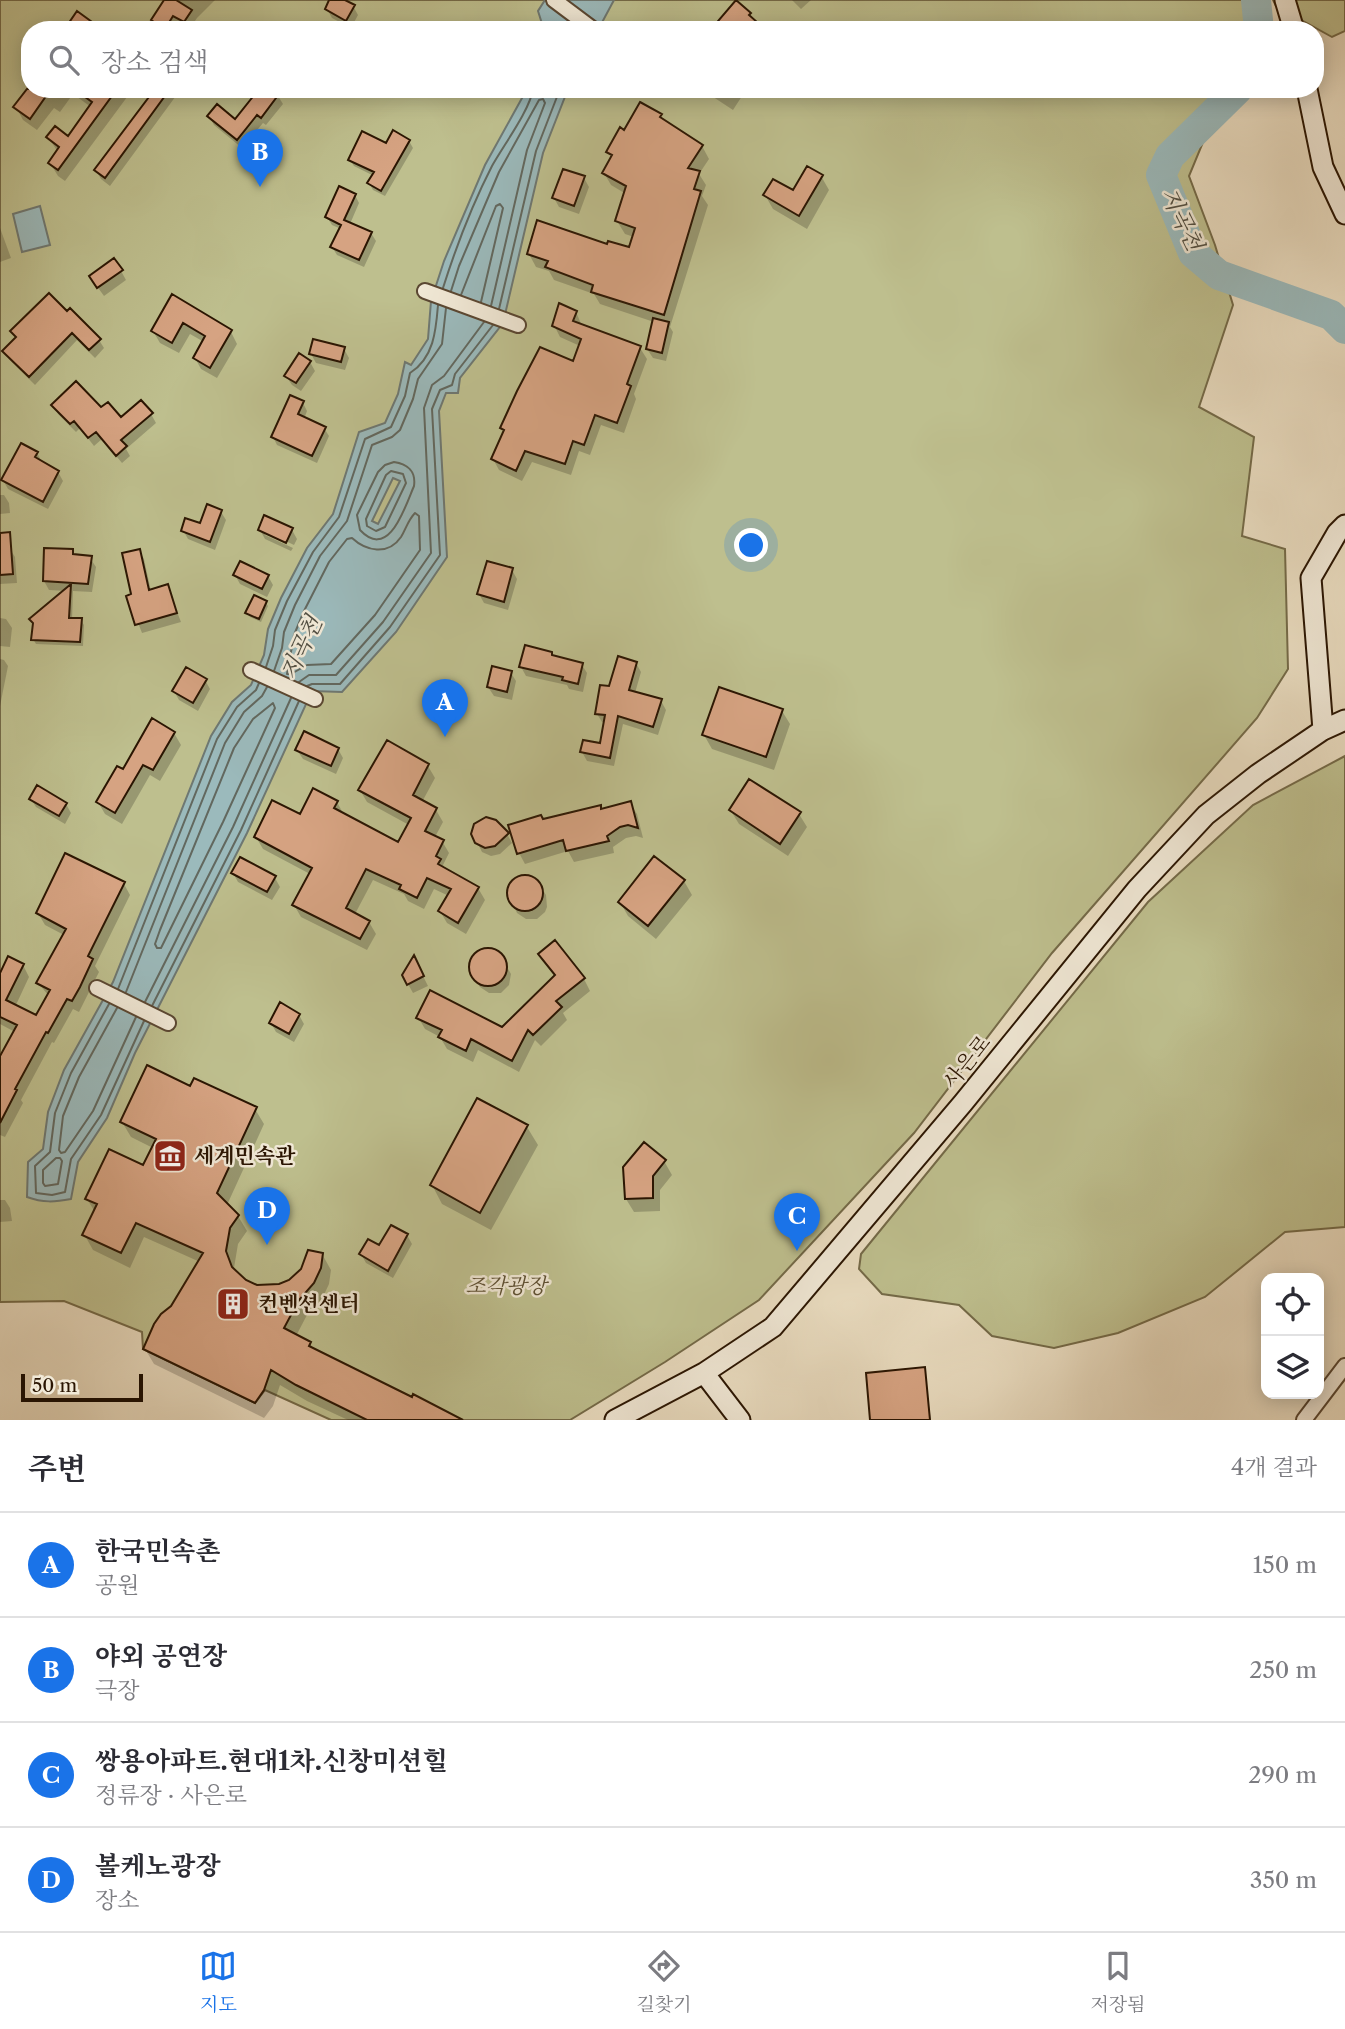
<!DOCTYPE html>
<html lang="ko">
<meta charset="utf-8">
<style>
:root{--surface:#fff;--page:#f2f2f3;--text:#2b2b33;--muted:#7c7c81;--line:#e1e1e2;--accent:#1a73e8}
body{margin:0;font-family:"Libre Caslon Text","Noto Serif KR",serif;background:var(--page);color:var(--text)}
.controls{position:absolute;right:21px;bottom:21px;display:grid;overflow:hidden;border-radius:14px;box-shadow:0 4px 18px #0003}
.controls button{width:63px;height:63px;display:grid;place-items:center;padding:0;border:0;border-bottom:2px solid var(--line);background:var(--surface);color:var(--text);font:35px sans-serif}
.scale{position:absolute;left:21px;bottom:18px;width:122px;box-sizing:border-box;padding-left:7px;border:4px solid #2a1502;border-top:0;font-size:19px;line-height:24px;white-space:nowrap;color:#2a1502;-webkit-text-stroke:5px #f1e9d7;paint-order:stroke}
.you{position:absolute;left:752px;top:546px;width:24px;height:24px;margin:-18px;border:5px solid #fff;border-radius:50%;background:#1a73e8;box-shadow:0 0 0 10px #1a73e833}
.badge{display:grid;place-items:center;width:46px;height:46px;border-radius:50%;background:var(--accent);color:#fff;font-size:23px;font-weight:700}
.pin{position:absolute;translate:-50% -58px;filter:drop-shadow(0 2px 4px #0008)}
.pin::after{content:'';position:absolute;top:37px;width:24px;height:21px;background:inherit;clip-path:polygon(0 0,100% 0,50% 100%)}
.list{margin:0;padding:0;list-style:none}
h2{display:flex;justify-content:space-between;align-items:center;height:91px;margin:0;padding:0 28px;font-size:30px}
h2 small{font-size:23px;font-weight:400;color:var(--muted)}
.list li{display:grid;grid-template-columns:46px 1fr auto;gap:21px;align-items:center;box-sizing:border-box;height:105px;padding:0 28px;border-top:2px solid var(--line)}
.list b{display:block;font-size:26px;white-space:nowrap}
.list p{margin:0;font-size:23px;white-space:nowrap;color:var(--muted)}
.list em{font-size:23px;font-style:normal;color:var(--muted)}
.icon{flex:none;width:38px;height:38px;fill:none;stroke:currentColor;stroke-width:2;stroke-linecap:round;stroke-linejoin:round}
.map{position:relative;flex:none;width:1345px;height:1420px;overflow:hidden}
.search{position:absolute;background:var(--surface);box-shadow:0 4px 18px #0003;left:21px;right:21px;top:21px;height:77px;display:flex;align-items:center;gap:18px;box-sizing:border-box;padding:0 24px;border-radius:28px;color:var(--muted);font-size:26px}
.sheet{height:511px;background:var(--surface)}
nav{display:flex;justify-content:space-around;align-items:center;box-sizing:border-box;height:98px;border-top:2px solid var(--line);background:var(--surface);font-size:19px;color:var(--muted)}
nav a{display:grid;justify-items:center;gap:4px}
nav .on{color:var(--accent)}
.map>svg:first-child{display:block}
.green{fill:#bebf8e;stroke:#746a48;stroke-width:2}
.water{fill:#9bbabc;stroke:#6e7872;stroke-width:2;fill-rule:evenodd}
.shadow{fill:#0003}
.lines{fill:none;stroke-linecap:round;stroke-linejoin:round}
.shore{stroke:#62685f;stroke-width:2}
.river{stroke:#9bbabc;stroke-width:30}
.building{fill:#d6a382;stroke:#2a1502;stroke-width:2}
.street-casing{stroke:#5a4732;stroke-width:18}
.secondary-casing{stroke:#2a1502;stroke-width:23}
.street{stroke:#f1e9d7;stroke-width:14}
.secondary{stroke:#f1e9d7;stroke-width:19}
.labels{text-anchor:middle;stroke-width:5;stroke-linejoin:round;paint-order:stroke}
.street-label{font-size:21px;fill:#2a1502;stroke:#f1e9d7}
.poi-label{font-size:21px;font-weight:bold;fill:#2a1502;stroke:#f1e9d7;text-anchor:start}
.park-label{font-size:21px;font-style:italic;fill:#5e5033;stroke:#f1e9d7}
.water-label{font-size:23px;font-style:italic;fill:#524f43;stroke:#f1e9d7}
</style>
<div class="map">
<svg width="1345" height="1420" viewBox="0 0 1345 1420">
<rect width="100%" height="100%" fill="#eaddc1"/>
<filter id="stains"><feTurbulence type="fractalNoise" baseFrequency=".00286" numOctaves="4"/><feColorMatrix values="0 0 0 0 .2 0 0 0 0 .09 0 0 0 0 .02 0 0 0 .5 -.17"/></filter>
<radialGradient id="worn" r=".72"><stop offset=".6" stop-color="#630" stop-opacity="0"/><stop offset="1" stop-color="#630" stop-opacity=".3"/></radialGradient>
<path class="green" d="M0 0H1253L1257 6 1248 30H30V89H1225L1189 176 1215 245 1233 305 1199 407 1254 437 1242 536 1285 549 1288 669 1257 718 1052 953 914 1133 759 1300 665 1362 570 1420H331L265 1390 255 1403 143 1349 142 1332 64 1301 0 1302Z
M1273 0H1345V31L1332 37 1276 6Z
M1345 756V1227L1285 1232 1205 1297 1118 1333 1054 1348 992 1336 959 1305 882 1294 859 1269 861 1254 1148 902 1253 805Z"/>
<path class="water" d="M545 0H614L598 30H544L538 11Z
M527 89H568L543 153 503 323 460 378 458 393H446L439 411 447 557 396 632 342 692 312 691 247 833 135 1053 107 1118 78 1162 71 1199C55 1202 43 1203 27 1197L28 1162 43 1149 48 1112 64 1070 113 982 211 736 232 702 251 685 264 655 268 629 281 598 307 548 333 514 359 432 385 423 398 394 405 362 411 365 428 339 431 301 444 261 485 165ZM393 478 400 481 378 524 372 521Z
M40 206 50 245 22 252 13 214Z"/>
<path class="shadow" d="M167 0 176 2 178 0H215L197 18 189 30 179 23 174 30H159L154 20Z
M331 0H341L353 6 358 15 351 28 332 18 327 9Z
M792 0H811L801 9Z
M30 77V89H133L65 181 58 176 50 163 58 152 48 137 68 138 91 107 73 94 60 112 54 108 37 130 23 120 16 107 28 90 25 84Z
M157 89H181L110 186 101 179 96 170Z
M318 89H333L332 93Z
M701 89H742L744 93 733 110Z
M278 96 283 104 266 125 263 123 242 148 214 125 209 116 235 121Z
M660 115 664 121 702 146 709 159 699 174 706 185 702 196 708 205 670 327 673 332 666 361 653 358 647 349 654 322 600 304 594 294 554 280 549 271 536 267 529 254 608 246 630 249 634 237 625 234 617 221 626 194 611 185 604 173 612 159 608 152 625 132Z
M409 141 413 148 385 196 373 190 369 183 374 176 354 166 350 160 387 145Z
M821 176 829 190 807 229 773 209 765 195 794 193Z
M584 178 589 187 579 214 559 207 554 198Z
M355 195 359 203 350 224 371 233 376 241 364 267 337 255 332 247 341 229 332 225 327 217Z
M0 228 11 258 0 262Z
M121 271 126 280 104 296 96 285Z
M49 295 99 340 104 348 95 358 77 340 35 385 10 360 5 352 17 339 13 332Z
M173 296 231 332 237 344 217 378 201 369 195 358 204 342 190 334 179 353 160 343 153 331Z
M576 312 582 326 640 348 647 359 634 394 636 399 624 433 601 425 590 455 579 451 571 475 532 462 522 481 499 470 493 459 505 433 502 428 574 364 580 346 560 337 554 325Z
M344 349 349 358 345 370 316 363 311 354Z
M310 362 315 371 301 391 292 385 286 376Z
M303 403 307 411 304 419 324 428 329 436 317 463 277 445 273 437Z
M53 405 101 410 120 419 151 414 156 423 126 449 130 456 122 463 102 439 94 446 80 428 76 432 58 414Z
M37 453 42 462 58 472 63 481 48 509 8 489 3 480Z
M0 495H4L9 503 10 513 0 514Z
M221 512 226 520 215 550 188 539 183 530 201 526Z
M260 530H292L297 539 294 545 265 531V535L293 548 291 551 265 539Z
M0 549H10L15 557 17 583 0 584Z
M139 550 144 559 151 591 167 586 181 622 142 633 128 597 133 595Z
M72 551 75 556 90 558 96 567 92 592 73 591 72 620H81L84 625 83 646 36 644 33 639 66 591 49 590 44 581Z
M512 570 517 579 508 610 484 603 479 594Z
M235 575 268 576 273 585 267 597 240 584Z
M265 602 268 606 261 622 250 617 247 613Z
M0 618 6 619 12 628 10 647 0 646Z
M551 653 554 657 582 665 587 673 583 692 569 689 567 685 526 676 521 667Z
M0 659 4 660 8 666 0 706Z
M636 663 641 672 635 693 661 701 666 710 658 735 623 724 614 766 587 761 582 752 601 745 605 723 602 722 597 714 610 688Z
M511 673 516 681 512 700 494 696 488 687Z
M205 680 210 689 198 711 179 700 174 691Z
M782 711 790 724 774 770 712 749 704 735Z
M174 733 181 745 160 781 150 775 122 824 105 814 98 802 124 771Z
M388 742 428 766 435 778 422 802 436 810 443 822 435 837 442 841 449 853 443 865 446 870 478 888 485 900 466 934 447 923 440 911 449 896 434 889 424 909 408 901 404 894 373 880 355 914 369 922 376 934 367 950 301 917 294 905 310 874 263 849 256 837 301 816 337 802 344 815 398 844 409 825 367 802 360 790Z
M338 749 343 758 336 774 303 759 297 750Z
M31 799 66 804 71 813 65 824 36 807Z
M630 803 637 814 643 838 636 836 626 838 613 847 614 853 574 862 568 851 525 864 519 853 543 821Z
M731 811 799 814 807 827 788 856 739 824Z
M507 834 512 843 500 854 491 856 482 852 477 842Z
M233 873 275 878 280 887 272 900 238 882Z
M524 876 537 881 546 895 547 907 545 912 537 919H526L517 913 508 893 512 883Z
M684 881 692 895 656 939 628 916 620 902Z
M124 884 130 895 95 966 99 972 79 1012 73 1009 54 1043 52 1042 21 1100 23 1103 5 1137 0 1135V1060L15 1032 0 1024V977L23 965 29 977 15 1007 37 1017 49 996 38 983 64 935 45 925 38 913Z
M485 950 500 955 511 974 509 985 501 993H489L480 987 474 977 471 966 476 955Z
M541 954 584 979 590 991 563 1013 567 1020 541 1046 535 1040 519 1072 478 1050 473 1062 447 1049 440 1037 425 1029 418 1017 502 1029 556 977Z
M418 966 428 986 413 993 408 984Z
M299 1015 304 1024 294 1042 276 1032 271 1023Z
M191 1089 255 1109 264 1124 227 1205 238 1216 247 1231 238 1244 234 1268 236 1273 245 1281 256 1286H280L290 1281 322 1254 331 1270 329 1284 322 1299 307 1315 296 1336 310 1343 314 1351 460 1420H348L307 1401 280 1385 273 1406 264 1418 154 1364 145 1349 200 1262 144 1237 130 1268 93 1250 84 1234 95 1212 87 1199 143 1167 153 1148 131 1137 122 1122Z
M527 1127 538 1145 491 1230 442 1204 432 1185Z
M664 1161 672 1175 660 1190V1211L634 1212 626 1199Z
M0 1200H5L10 1208 12 1221 0 1222Z
M407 1235 412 1244 393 1278 366 1263 361 1254Z
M924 1369 931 1420H872Z"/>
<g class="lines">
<path class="shore" d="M443 288C456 247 472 205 492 166 503 146 530 110 533 89
M451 291 459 266 499 172 539 100 543 99 545 103 527 150 491 306
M461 295 496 206 500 204 503 208 481 302
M499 309 536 151 560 89
M394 462C408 464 416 472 414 486 405 507 389 561 360 530L357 515 378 472 385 465Z
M391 471 403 474 406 483 385 527 376 531 367 526 366 519 386 475Z
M415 513 419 516 420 550 375 615 331 664 307 665 291 674H287L294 635 304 611 329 562 347 539 352 538C366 551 388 556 401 537 406 529 408 520 415 513Z
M266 667 273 646 275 630 287 601 313 552 339 517 365 439 391 427 405 396 410 373C434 358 436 330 438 305
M274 671 282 648 284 632 295 605 320 556 347 521 372 445 392 437 400 430 413 399 418 379 442 344 446 308
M299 682 309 675H336L383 622 431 553 424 408 432 385 444 376 484 322
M307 686 312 684H340L390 627 440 555 432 409 440 390 452 385 455 374 493 325
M273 703 275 708 223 822 163 944 161 948H157L155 944 160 930 234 748 253 719Z
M118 989 217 739 237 707 256 690 259 683
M126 992 225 743 244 712 262 696 267 687
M145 1002 233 827 291 698
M109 1004 71 1073 55 1113 50 1152 35 1166 36 1193 52 1195 65 1192 71 1159 101 1115 144 1021
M152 1006 241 830 299 701
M117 1008 79 1077 63 1116 59 1150 61 1153 65 1152 93 1111 136 1017
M56 1158H60L62 1161 58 1184 45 1186 43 1183V1170Z"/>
<path class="river" d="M1256 0 1259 30
M1238 89 1170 156 1161 175 1193 253 1219 275 1331 315 1345 329"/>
</g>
<path class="building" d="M164 0H176L192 10 184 22 173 16 165 29 151 20Z
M329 0H345L355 5 346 21 325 9Z
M736 0 751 13 749 15 766 30H729L718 21Z
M77 11 103 30H64Z
M27 89H51L30 119 13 107Z
M74 89H117L58 170 48 163 59 147 46 137 55 126 68 136 92 102Z
M155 89H170L105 178 94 170Z
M259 89H272L279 94 261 118 257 115 237 140 207 116 217 104 235 119Z
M640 102 662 114 660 117 703 145 688 168 700 171 694 189 701 191 664 315 591 292 593 285 545 267 548 261 527 254 537 220 607 244 608 241 629 247 635 228 615 221 626 186 602 173 612 155 606 152 620 127 624 130Z
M393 130 410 140 381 191 367 183 374 172 348 160 362 131 386 143Z
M807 166 823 175 799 216 763 195 773 179 793 190Z
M563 169 585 176 574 206 552 198Z
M339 186 356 194 344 220 372 232 359 260 330 247 341 225 325 217Z
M114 258 123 270 97 288 89 276Z
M49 293 67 311 70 308 101 339 89 350 72 333 29 377 2 351 16 337 10 331Z
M172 294 232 330 210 368 193 358 205 336 183 323 172 343 151 331Z
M559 303 577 311 573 321 641 346 627 384 631 386 617 423 595 415 584 445 573 441 565 464 525 451 516 471 491 459 504 430 500 428 517 391 540 347 573 361 581 339 552 326Z
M653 318 669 322 662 353 646 349Z
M313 339 345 347 341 362 309 354Z
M299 353 311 361 296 383 284 376Z
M76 381 101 407 108 402 121 417 141 400 153 413 121 440 127 446 116 456 96 432 88 438 74 421 70 424 51 405Z
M290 395 304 401 298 414 326 427 312 456 271 437Z
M21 443 38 452 35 457 59 471 43 502 1 480Z
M207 504 222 510 210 542 181 531 185 518 200 523Z
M264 515 293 528 286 543 258 530Z
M10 532 13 574 0 575V533Z
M44 548 73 549V554L92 556 88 584 43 581Z
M140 549 149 590 168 584 177 613 135 625 126 596 131 594 122 553Z
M240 561 269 575 262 589 233 575Z
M487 561 513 568 504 602 477 594Z
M71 584 69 618H82L80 642 31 640 33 623 29 619Z
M254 595 267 601 259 619 245 613Z
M525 645 552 652V655L583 663 578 684 562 680 563 677 519 667Z
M618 656 637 662 629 690 662 699 653 727 618 716 610 758 580 752 583 740 600 743 605 715 595 714 600 685 609 686Z
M492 666 512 671 507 692 487 687Z
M186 667 207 679 193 703 172 691Z
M719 687 783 709 766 757 702 735Z
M152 718 175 732 153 770 143 765 115 813 96 802 117 766 123 769Z
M304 731 339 748 331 766 295 750Z
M387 740 429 764 413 795 437 808 425 831 444 840 436 856 441 859 438 864 479 887 458 923 438 911 451 889 427 878 417 898 399 889 401 885 366 869 346 908 370 921 360 939 292 905 312 868 254 837 272 800 300 814 313 788 338 801 334 808 398 842 411 818 358 790Z
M749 779 801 812 780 844 729 810Z
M37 785 67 803 59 816 29 799Z
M631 801 638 828 628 825 620 827 607 836 609 841 566 851 563 840 517 854 508 825 541 815 543 819 601 805V809Z
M486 817 496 820 509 833 495 846 485 848 475 843 471 834 474 824Z
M65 853 125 882 88 956 93 959 80 987 72 1001 67 999 48 1033 46 1032 15 1089 17 1090 0 1123V1056L17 1025 0 1017V973L8 956 24 964 6 1000 36 1015 50 990 36 983 66 929 36 913Z
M654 856 685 880 648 926 618 902Z
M240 857 276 876 267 892 231 873Z
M507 893a18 18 0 1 1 36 0a18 18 0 1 1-36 0Z
M555 940 585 978 556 1001 562 1007 533 1035 528 1030 512 1061 471 1039 466 1051 438 1037 442 1030 416 1018 430 990 502 1027 555 975 538 954Z
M469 967a19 19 0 1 1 38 0a19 19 0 1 1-38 0Z
M414 955 424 976 407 985 402 975Z
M280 1002 300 1014 289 1034 269 1023Z
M147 1065 190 1086 194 1078 257 1107 217 1193 239 1215 230 1228 226 1251 232 1267 246 1280 257 1285 279 1284 289 1280 301 1269 308 1250 323 1253 321 1268 314 1283 299 1300 284 1328 311 1342 309 1346 412 1397 413 1394 463 1420H367L296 1385 271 1370 264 1390 255 1403 143 1349 154 1324 161 1314 171 1306 203 1253 136 1223 121 1253 82 1235 97 1204 85 1199 109 1149 143 1165 156 1139 120 1122Z
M477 1098 528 1125 480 1213 430 1185Z
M644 1142 666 1160 653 1176V1198L625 1199 623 1167Z
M391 1225 408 1234 388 1271 359 1254 368 1239 379 1245Z
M925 1367 930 1420H870L866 1373Z"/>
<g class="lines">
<defs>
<path id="street" d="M554 0 594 30
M425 291 518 325
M251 670 315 699
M97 988 168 1023
M1304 1420 1345 1366"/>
<path id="secondary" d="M1285 0 1294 30
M1307 89 1323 167 1345 214
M1323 730 1311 578 1337 533 1345 525
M704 1373 740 1420
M615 1420 704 1373 773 1327 963 1103 1137 889 1206 815 1258 774 1323 730 1345 720"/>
</defs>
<use href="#street" class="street-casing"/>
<use href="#secondary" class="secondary-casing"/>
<use href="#street" class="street"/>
<use href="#secondary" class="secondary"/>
</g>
<defs>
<symbol id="museum-square" viewBox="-11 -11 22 22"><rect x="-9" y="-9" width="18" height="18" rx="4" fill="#8f2418" stroke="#f1e9d7"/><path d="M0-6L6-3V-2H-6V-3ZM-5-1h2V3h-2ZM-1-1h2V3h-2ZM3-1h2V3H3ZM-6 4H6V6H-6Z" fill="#fff"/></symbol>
<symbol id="building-square" viewBox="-11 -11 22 22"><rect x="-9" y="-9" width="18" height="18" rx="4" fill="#8f2418" stroke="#f1e9d7"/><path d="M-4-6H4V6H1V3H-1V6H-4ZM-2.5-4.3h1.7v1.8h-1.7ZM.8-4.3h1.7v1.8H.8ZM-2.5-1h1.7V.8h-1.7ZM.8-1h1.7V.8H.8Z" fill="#fff"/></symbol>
</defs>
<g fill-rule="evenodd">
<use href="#museum-square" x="151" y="1137" width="38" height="38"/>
<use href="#building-square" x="214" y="1285" width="38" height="38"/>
</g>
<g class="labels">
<g class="street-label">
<text transform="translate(967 1062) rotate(-51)" y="7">사은로</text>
</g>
<g class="poi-label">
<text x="194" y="1163">세계민속관</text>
<text x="258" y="1311">컨벤션센터</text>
</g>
<g class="park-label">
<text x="506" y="1293">조각광장</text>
</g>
<g class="water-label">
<text transform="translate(1182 219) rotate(64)" y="8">지곡천</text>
<text transform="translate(301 648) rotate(-65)" y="8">지곡천</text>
</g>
</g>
<rect width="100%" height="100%" filter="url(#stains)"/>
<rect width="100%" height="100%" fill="url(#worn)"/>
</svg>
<div class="controls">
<button><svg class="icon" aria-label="locate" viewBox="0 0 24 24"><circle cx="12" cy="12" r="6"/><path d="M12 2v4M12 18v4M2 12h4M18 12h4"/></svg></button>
<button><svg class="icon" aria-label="layers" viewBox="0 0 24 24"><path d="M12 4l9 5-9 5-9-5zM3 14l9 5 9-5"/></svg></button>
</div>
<div class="scale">50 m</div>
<div class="you"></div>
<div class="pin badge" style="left:445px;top:737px">A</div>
<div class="pin badge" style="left:260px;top:187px">B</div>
<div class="pin badge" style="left:797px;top:1251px">C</div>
<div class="pin badge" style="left:267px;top:1245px">D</div>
<div class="search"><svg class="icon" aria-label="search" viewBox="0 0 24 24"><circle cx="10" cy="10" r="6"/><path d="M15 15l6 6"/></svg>장소 검색</div>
</div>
<section class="sheet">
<h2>주변<small>4개 결과</small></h2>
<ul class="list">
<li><span class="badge">A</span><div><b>한국민속촌</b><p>공원</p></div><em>150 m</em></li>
<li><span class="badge">B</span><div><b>야외 공연장</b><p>극장</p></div><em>250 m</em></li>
<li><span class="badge">C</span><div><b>쌍용아파트.현대1차.신창미션힐</b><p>정류장 · 사은로</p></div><em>290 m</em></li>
<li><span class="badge">D</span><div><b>볼케노광장</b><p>장소</p></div><em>350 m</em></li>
</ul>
</section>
<nav>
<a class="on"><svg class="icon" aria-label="map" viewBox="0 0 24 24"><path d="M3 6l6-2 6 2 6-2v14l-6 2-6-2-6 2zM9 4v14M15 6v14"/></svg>지도</a>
<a><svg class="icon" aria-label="directions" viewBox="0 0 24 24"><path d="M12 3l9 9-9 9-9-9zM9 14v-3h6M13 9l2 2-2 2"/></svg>길찾기</a>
<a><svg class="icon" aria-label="saved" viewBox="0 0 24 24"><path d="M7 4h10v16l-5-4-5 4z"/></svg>저장됨</a>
</nav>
